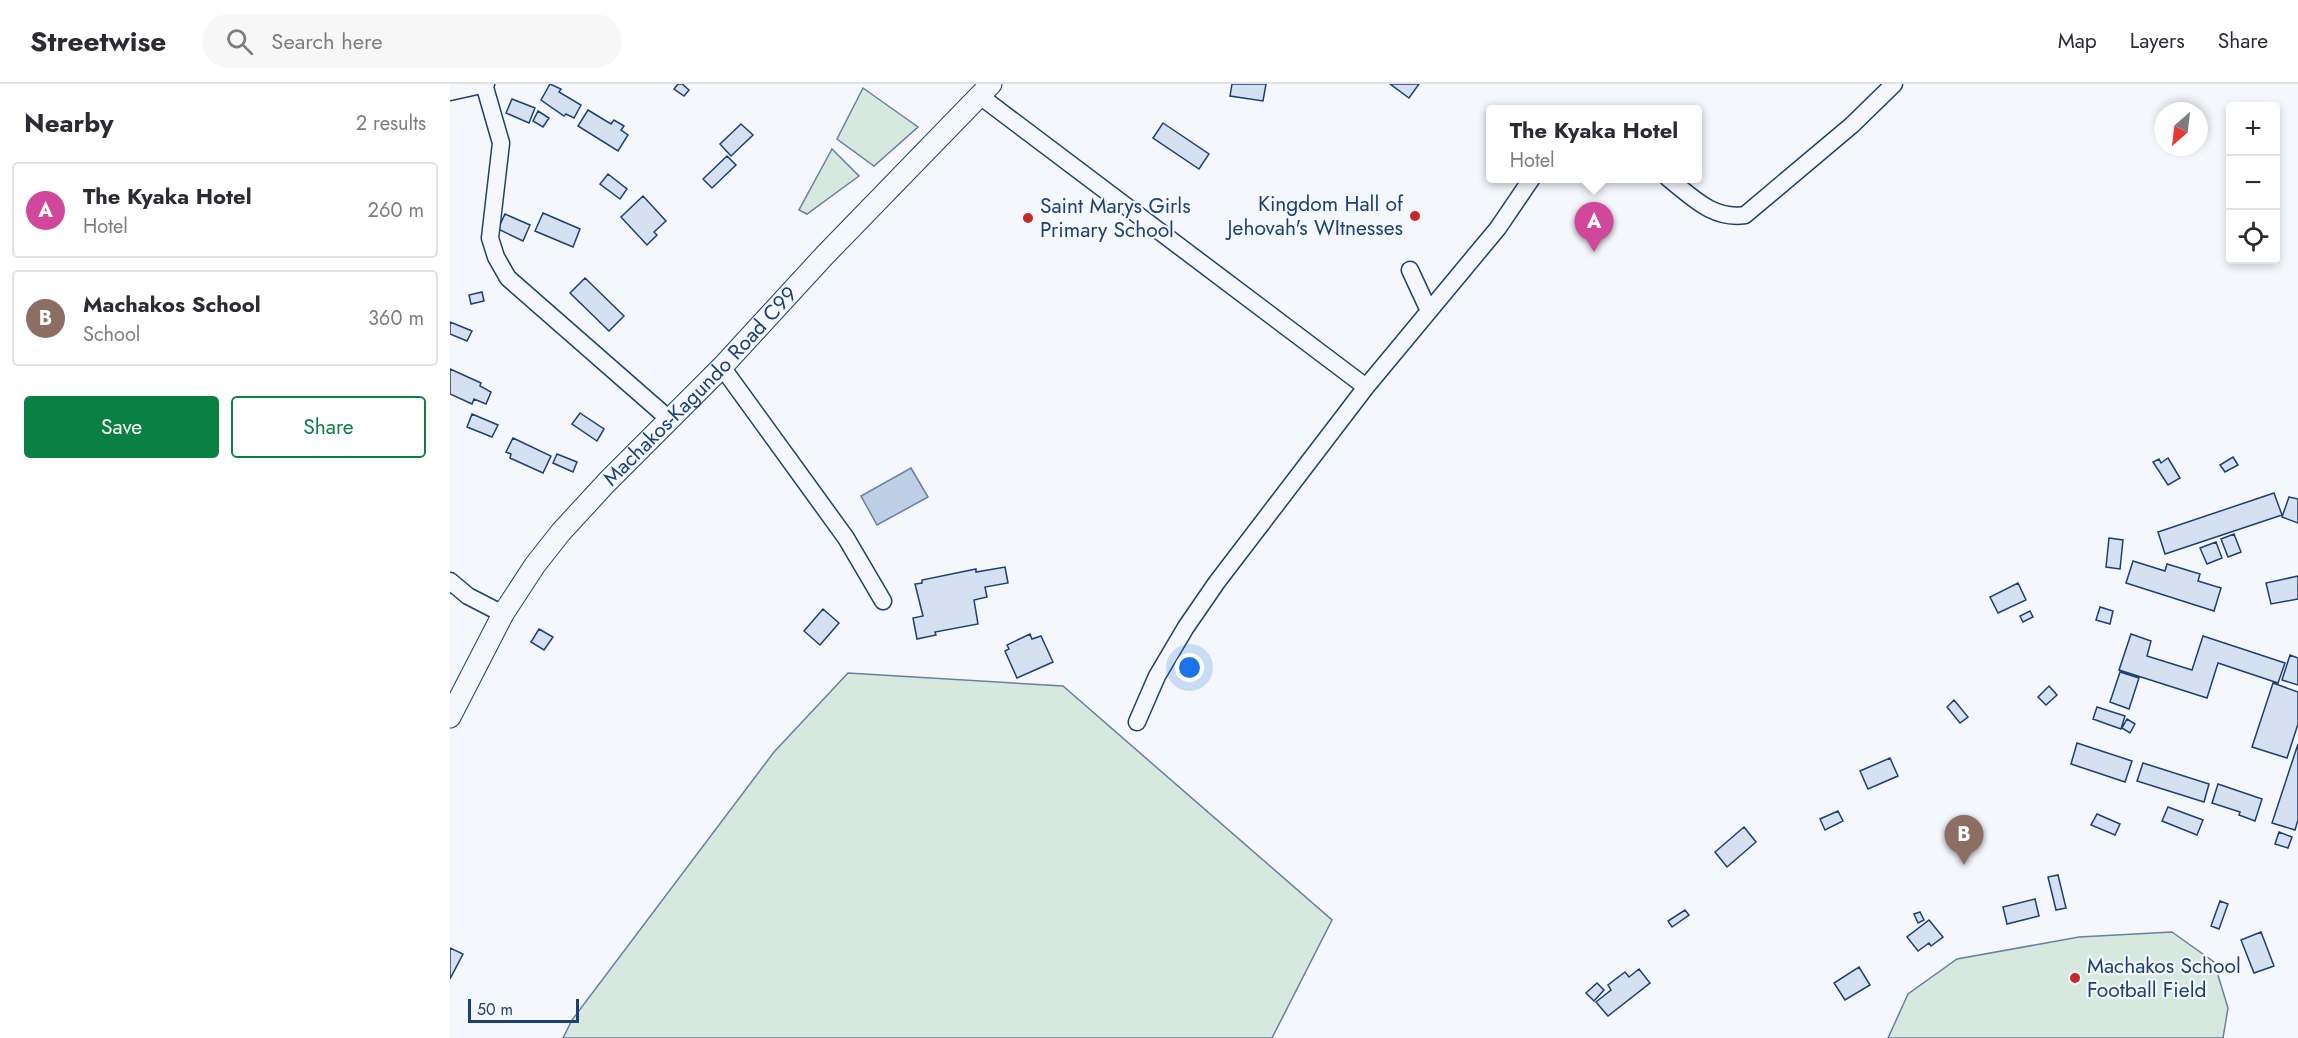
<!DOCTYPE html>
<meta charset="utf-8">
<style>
:root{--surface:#fff;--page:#f7f7f7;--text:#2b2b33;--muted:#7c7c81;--line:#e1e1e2;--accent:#0b8043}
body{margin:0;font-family:Jost,sans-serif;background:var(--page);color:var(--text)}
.controls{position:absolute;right:18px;top:18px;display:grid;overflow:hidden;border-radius:6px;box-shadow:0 3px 9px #0003}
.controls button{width:54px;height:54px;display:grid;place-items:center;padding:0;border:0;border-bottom:2px solid var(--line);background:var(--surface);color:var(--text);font:30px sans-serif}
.compass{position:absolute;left:1704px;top:18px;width:54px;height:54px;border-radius:50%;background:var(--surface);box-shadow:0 3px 9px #0003;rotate:208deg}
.scale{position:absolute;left:18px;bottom:15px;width:111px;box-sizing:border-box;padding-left:6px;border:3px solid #1d3f73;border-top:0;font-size:16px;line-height:21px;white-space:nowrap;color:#1d3f73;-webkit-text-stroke:4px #f4f7fb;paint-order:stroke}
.you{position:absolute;left:740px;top:584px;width:21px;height:21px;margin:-15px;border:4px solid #fff;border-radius:50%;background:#1a73e8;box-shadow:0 0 0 9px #1a73e833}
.badge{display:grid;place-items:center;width:39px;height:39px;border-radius:50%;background:var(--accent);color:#fff;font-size:20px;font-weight:700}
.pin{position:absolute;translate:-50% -50px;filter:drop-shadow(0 2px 3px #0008)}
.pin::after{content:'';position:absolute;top:32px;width:21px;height:18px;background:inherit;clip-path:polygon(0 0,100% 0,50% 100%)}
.popup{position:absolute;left:1036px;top:21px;width:216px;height:78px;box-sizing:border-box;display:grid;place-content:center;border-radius:6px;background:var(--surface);filter:drop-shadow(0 2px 4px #0005);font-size:20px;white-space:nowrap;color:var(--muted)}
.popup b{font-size:22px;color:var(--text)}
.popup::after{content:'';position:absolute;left:50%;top:100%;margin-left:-12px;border:12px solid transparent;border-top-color:var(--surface)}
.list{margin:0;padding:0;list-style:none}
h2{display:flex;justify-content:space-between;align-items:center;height:78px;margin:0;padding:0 24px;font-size:26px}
h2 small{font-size:20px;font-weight:400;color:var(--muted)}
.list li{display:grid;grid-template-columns:39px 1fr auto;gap:18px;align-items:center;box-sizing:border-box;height:96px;margin:0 12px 12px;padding:0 12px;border:2px solid var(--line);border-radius:6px}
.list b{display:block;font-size:22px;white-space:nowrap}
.list p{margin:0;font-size:20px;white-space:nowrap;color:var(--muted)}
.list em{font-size:20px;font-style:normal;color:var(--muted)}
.actions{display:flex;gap:12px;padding:18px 24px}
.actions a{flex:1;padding:14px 0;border:2px solid var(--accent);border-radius:6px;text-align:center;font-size:21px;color:var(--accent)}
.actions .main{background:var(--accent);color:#fff}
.icon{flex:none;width:33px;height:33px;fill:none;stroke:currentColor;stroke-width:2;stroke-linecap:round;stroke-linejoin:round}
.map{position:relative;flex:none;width:1848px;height:954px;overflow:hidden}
header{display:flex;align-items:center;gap:36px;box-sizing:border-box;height:84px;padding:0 30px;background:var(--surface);border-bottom:2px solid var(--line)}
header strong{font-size:28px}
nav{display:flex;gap:33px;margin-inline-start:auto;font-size:21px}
.search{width:420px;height:54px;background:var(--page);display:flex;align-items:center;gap:15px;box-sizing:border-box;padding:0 21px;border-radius:33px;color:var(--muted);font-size:22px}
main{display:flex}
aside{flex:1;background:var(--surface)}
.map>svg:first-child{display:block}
.green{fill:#d7e8df;stroke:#687fa3;stroke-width:1.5}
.water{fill:#bed0e5;stroke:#687fa3;stroke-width:1.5}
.building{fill:#d5e0f0;stroke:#1d3f73;stroke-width:1.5}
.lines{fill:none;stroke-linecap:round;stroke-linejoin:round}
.minor-casing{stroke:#1d3f73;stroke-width:19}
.major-casing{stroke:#1d3f73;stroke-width:23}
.minor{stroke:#f4f7fb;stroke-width:16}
.major{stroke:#f4f7fb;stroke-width:21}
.poi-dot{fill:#c62828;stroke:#f4f7fb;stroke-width:2}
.labels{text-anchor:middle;stroke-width:4.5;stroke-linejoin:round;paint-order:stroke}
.poi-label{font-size:21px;fill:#1d3f73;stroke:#f4f7fb;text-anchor:start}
.street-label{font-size:21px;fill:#1d3f73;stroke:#f4f7fb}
</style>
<header>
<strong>Streetwise</strong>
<div class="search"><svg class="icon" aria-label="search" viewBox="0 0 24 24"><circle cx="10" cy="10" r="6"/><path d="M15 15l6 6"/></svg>Search here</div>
<nav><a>Map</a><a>Layers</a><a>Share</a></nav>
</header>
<main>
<aside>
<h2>Nearby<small>2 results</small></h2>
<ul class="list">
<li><span class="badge" style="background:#d1479c">A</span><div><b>The Kyaka Hotel</b><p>Hotel</p></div><em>260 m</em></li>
<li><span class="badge" style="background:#8d6e63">B</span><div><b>Machakos School</b><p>School</p></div><em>360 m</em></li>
</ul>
<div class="actions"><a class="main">Save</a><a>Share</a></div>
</aside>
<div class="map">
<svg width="1848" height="954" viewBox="0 0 1848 954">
<rect width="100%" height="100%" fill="#f4f7fb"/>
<path class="green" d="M413 4 468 43 424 82 387 55Z
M382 65 409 92 357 130 349 126Z
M398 589 613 602 882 836 822 954H113L122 936 324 668Z
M1722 848 1764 878 1778 924 1773 954H1438L1458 910 1507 875 1629 853Z"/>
<path class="water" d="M461 384 478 413 427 441 411 412Z"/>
<path class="building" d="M100 0 111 5 109 8 131 21 124 34 116 30 114 32 91 16Z
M228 0H232L239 6 234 12 224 5Z
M782 0H816L813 17 780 12Z
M940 0H969L959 14Z
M62 15 85 24 79 39 56 29Z
M138 26 161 40 164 36 174 42 171 46 178 51 168 67 128 42Z
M88 27 99 34 93 43 83 37Z
M713 39 759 70 749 85 703 54Z
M291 40 303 51 281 72 270 60Z
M277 72 286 81 262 104 253 95Z
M158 90 177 105 170 115 150 100Z
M193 112 216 137 204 148 207 151 197 161 171 133Z
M93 129 130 145 123 163 85 147Z
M55 130 80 141 73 157 48 145Z
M135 194 174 232 159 247 120 209Z
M32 208 34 217 21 220 19 211Z
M0 238 22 247 17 257 0 250Z
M0 285 31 299 30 302 41 308 36 320 24 315 22 320 0 310Z
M130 329 154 345 147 357 122 340Z
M22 330 48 341 42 353 17 343Z
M63 354 101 372 93 389 60 374 61 370 56 368Z
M107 370 127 378 123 388 103 379Z
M1783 373 1788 381 1775 388 1770 381Z
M1718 374 1730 394 1718 401 1703 378 1709 375 1711 379Z
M1824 409 1832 431 1715 470 1708 448Z
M1839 413 1848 415V439L1832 433Z
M1784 450 1791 468 1778 473 1771 455Z
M1659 454 1673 456 1670 485 1656 483Z
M1766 458 1772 474 1757 480 1750 464Z
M1683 477 1715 487 1717 480 1750 490 1748 497 1771 504 1764 527 1676 499Z
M555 483 558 499 535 503 537 513 524 516 528 540 485 548 486 551 467 555 463 534 473 532 465 500 472 499V496L526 485V488Z
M1848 492V515L1821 520 1816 499Z
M1568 499 1576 516 1548 529 1540 513Z
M1650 523 1663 527 1660 540 1646 536Z
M373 525 389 539 370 561 354 547Z
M1580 527 1583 533 1573 538 1570 532Z
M89 545 103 553 94 566 81 558Z
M580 550 582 555 591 552 603 578 567 594 555 567 559 565 557 561Z
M1681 550 1701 557 1697 572 1742 586 1753 552 1835 579 1828 599 1768 579 1757 614 1669 586Z
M1840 571 1848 574V601L1832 596Z
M1670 588 1689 594 1679 625 1660 618Z
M1823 599 1848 608V640L1837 674 1802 663Z
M1599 602 1607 611 1596 621 1588 613Z
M1504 616 1518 633 1510 639 1497 623Z
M1647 623 1675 632 1671 645 1643 635Z
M1677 635 1685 640 1680 649 1672 644Z
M1627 659 1682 677 1675 698 1621 680Z
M1848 660V736L1845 746 1822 739Z
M1440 674 1448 692 1418 705 1410 687Z
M1693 679 1759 700 1754 718 1687 697Z
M1768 700 1812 715 1805 737 1789 731 1790 728 1762 719Z
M1718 723 1753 736 1747 751 1712 737Z
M1388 727 1393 737 1375 746 1370 735Z
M1647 730 1670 740 1665 751 1641 741Z
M1294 743 1306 758 1277 783 1265 768Z
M1829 748 1842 753 1838 764 1825 760Z
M1608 791 1616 824 1606 826 1598 793Z
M1585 815 1589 832 1557 840 1553 823Z
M1770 817 1778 820 1769 845 1761 842Z
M1235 826 1239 831 1222 843 1218 837Z
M1470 828 1474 836 1468 839 1464 830Z
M1479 836 1493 853 1481 862 1479 859 1468 867 1457 853Z
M1811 848 1824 882 1804 889 1791 856Z
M0 864 13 870 0 895Z
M1409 883 1420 901 1395 916 1384 899Z
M1189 885 1200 899 1158 932 1146 918 1161 906 1158 901 1175 888 1179 893Z
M1147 899 1154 906 1144 917 1136 909Z"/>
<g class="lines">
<defs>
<path id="minor" d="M34 0 51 59 40 154 46 173 58 194 219 335
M0 8 36 0
M530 12 916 303
M1218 94C1242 113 1263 136 1295 131L1402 41 1444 0
M960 186 979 227
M272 283 396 454 433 517
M0 497 18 512 53 530
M687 638 707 592 736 543 767 498 916 303 1048 144 1082 94"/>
<g id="major">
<path id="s1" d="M0 633 53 530 85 481 111 448 157 398 272 283 375 171 541 0"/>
</g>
</defs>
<use href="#minor" class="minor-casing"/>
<use href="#major" class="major-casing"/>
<use href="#minor" class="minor"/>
<use href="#major" class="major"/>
</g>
<g class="poi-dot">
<circle cx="965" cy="132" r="6"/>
<circle cx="578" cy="134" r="6"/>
<circle cx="1625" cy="894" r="6"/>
</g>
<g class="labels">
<g class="poi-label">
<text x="953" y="127" text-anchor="end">Kingdom Hall of<tspan x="953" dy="24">Jehovah's WItnesses</tspan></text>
<text x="590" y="129">Saint Marys Girls<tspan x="590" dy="24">Primary School</tspan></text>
<text x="1637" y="889">Machakos School<tspan x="1637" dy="24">Football Field</tspan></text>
</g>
<g class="street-label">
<text dy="7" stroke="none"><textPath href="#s1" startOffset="418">Machakos-Kagundo Road C99</textPath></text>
</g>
</g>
</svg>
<div class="controls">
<button>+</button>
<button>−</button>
<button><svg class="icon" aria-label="locate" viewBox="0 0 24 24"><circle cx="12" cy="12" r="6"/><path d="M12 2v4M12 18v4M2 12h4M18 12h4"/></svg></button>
</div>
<svg class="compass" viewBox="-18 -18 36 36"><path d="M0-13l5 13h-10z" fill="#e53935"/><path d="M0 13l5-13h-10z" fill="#7c7c81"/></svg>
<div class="scale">50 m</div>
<div class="you"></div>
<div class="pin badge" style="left:1144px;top:168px;background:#d1479c">A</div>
<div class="popup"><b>The Kyaka Hotel</b>Hotel</div>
<div class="pin badge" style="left:1514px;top:781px;background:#8d6e63">B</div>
</div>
</main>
